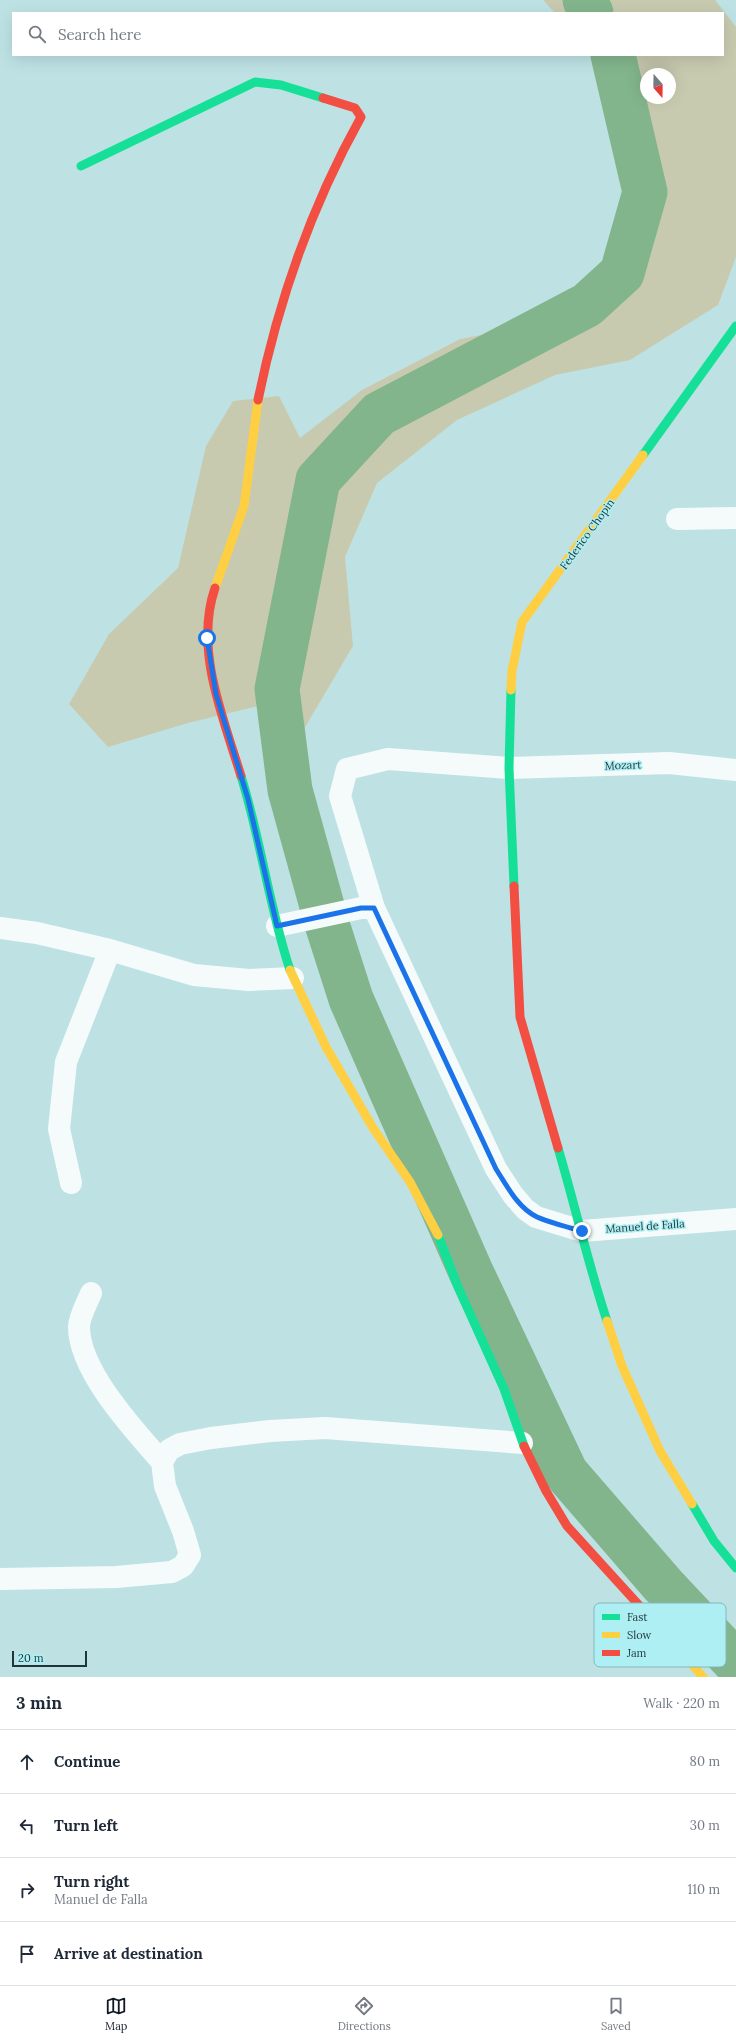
<!DOCTYPE html>
<meta charset="utf-8">
<style>
:root{--surface:#fff;--page:#f6f6f7;--text:#1f2937;--muted:#747a83;--line:#e0e1e3;--accent:#111827}
body{margin:0;font-family:Lora,serif;background:var(--page);color:var(--text)}
.compass{position:absolute;left:640px;top:68px;width:36px;height:36px;border-radius:50%;background:var(--surface);box-shadow:0 4px 16px #0002;rotate:160deg}
.scale{position:absolute;left:12px;bottom:10px;width:75px;box-sizing:border-box;padding-left:4px;border:2px solid #1d373a;border-top:0;font-size:11px;line-height:14px;white-space:nowrap;color:#1d373a;-webkit-text-stroke:3px #aeeff4;paint-order:stroke}
.stop{position:absolute;width:12px;height:12px;margin:-9px;border:3px solid #1a73e8;border-radius:50%;background:#fff}
.stop.end{background:#1a73e8;border-color:#fff;box-shadow:0 1px 4px #0008}
.list{margin:0;padding:0;list-style:none}
h2{display:flex;justify-content:space-between;align-items:center;height:52px;margin:0;padding:0 16px;font-size:17px}
h2 small{font-size:13px;font-weight:400;color:var(--muted)}
.list li{display:grid;grid-template-columns:26px 1fr auto;gap:12px;align-items:center;box-sizing:border-box;height:64px;padding:0 16px;border-top:1px solid var(--line)}
.list b{display:block;font-size:15px;white-space:nowrap}
.list p{margin:0;font-size:13px;white-space:nowrap;color:var(--muted)}
.list em{font-size:13px;font-style:normal;color:var(--muted)}
.icon{flex:none;width:22px;height:22px;fill:none;stroke:currentColor;stroke-width:2;stroke-linecap:round;stroke-linejoin:round}
.map{position:relative;flex:none;width:736px;height:1677px;overflow:hidden}
.search{position:absolute;background:var(--surface);box-shadow:0 4px 16px #0002;left:12px;right:12px;top:12px;height:44px;display:flex;align-items:center;gap:10px;box-sizing:border-box;padding:0 14px;border-radius:0px;color:var(--muted);font-size:15px}
.sheet{height:308px;background:var(--surface)}
nav{display:flex;justify-content:space-around;align-items:center;box-sizing:border-box;height:56px;border-top:1px solid var(--line);background:var(--surface);font-size:11px;color:var(--muted)}
nav a{display:grid;justify-items:center;gap:2px}
nav .on{color:var(--accent)}
.map>svg:first-child{display:block}
.green{fill:#c8cab0;fill-rule:evenodd}
.lines{fill:none;stroke-linecap:round;stroke-linejoin:round}
.river{stroke:#83b58c;stroke-width:45}
.street{stroke:#f5fbfb;stroke-width:22}
.fast{stroke:#16e098;stroke-width:9}
.slow{stroke:#ffcf43;stroke-width:9}
.jam{stroke:#f24e42;stroke-width:9}
.route{stroke:#1a73e8;stroke-width:5}
.labels{text-anchor:middle;stroke-width:3;stroke-linejoin:round;paint-order:stroke}
.street-label{font-size:11px;fill:#1d373a;stroke:#aeeff4}
.key{fill:#aeeff4;stroke:#82b8bc;stroke-width:1}
.key-label{font-size:11px;fill:#1d373a}
</style>
<div class="map">
<svg width="736" height="1677" viewBox="0 0 736 1677">
<rect width="100%" height="100%" fill="#bee2e4"/>
<path class="green" d="M543 0H715L736 27V257L718 305 630 360 555 375 457 420 377 483 345 557 353 646 301 734 281 726 271 703 188 723 108 747 69 704 109 634 178 568 206 446 233 401 279 396 300 438 362 390 460 339 586 315 652 249 655 172 629 78 598 55H723V13H555ZM646 74H670V98H646Z"/>
<g class="lines">
<path class="river" d="M585 0 591 13
M613 55 645 192 622 273 587 305 379 414 318 480 277 689 290 790 327 924 351 999 471 1272 566 1473 663 1585 736 1663"/>
<path class="street" d="M677 519 736 518
M374 908 340 796 347 769 388 759 509 768 669 763 736 770
M277 926 361 908H374L496 1169 513 1195 525 1209 536 1217 582 1231 736 1219
M0 928 37 933 110 950
M71 1183 59 1129 66 1062 110 950 194 975 249 980 293 978
M91 1293C87 1303 79 1317 79 1327 79 1371 134 1430 162 1462
M0 1579 116 1577 172 1572 183 1566 190 1555 183 1531 165 1486 162 1462 169 1450 180 1444 211 1438 270 1431 325 1428 522 1443"/>
<path class="fast" d="M81 166 255 82 281 85 323 98
M643 455 736 326
M511 690 509 768 514 886
M241 776C261 840 269 907 290 970
M558 1148C575 1205 588 1264 607 1321
M438 1235 458 1287 504 1389 524 1446
M692 1504 714 1541 736 1568"/>
<path class="slow" d="M215 588 244 506 258 400
M511 690 512 671 522 622 643 455
M290 970 326 1047 373 1128 410 1182 438 1235
M607 1321 622 1366 660 1451 692 1504
M666 1635 703 1677"/>
<path class="jam" d="M258 400C278 302 312 205 361 117L355 108 323 98
M215 588C194 649 223 717 241 776
M514 886 520 1017 558 1148
M524 1446 546 1491 567 1526 666 1635"/>
</g>
<g class="lines">
<path class="route" d="M207 638 216 694 248 799 277 926 361 908H374L496 1169C507 1186 518 1208 537 1217 551 1223 567 1227 582 1231"/>
</g>
<g class="labels">
<g class="street-label">
<text transform="translate(587 534) rotate(-54)" y="4">Federico Chopin</text>
<text transform="translate(623 765) rotate(-2)" y="4">Mozart</text>
<text transform="translate(645 1226) rotate(-4)" y="4">Manuel de Falla</text>
</g>
</g>
<rect x="594" y="1603" width="132" height="64" rx="6" class="key"/>
<rect x="602" y="1614" width="18" height="6" fill="#16e098"/>
<rect x="602" y="1632" width="18" height="6" fill="#ffcf43"/>
<rect x="602" y="1650" width="18" height="6" fill="#f24e42"/>
<g class="key-label">
<text x="627" y="1621">Fast</text>
<text x="627" y="1639">Slow</text>
<text x="627" y="1657">Jam</text>
</g>
</svg>
<svg class="compass" viewBox="-18 -18 36 36"><path d="M0-13l5 13h-10z" fill="#e53935"/><path d="M0 13l5-13h-10z" fill="#747a83"/></svg>
<div class="scale">20 m</div>
<div class="stop" style="left:207px;top:638px"></div>
<div class="stop end" style="left:582px;top:1231px"></div>
<div class="search"><svg class="icon" aria-label="search" viewBox="0 0 24 24"><circle cx="10" cy="10" r="6"/><path d="M15 15l6 6"/></svg>Search here</div>
</div>
<section class="sheet">
<h2>3 min<small>Walk · 220 m</small></h2>
<ul class="list">
<li><svg class="icon" aria-label="ahead" viewBox="0 0 24 24"><path d="M12 20V5M6 11l6-6 6 6"/></svg><div><b>Continue</b></div><em>80 m</em></li>
<li><svg class="icon" aria-label="left" viewBox="0 0 24 24"><path d="M17 20v-9H6M10 6l-5 5 5 5"/></svg><div><b>Turn left</b></div><em>30 m</em></li>
<li><svg class="icon" aria-label="right" viewBox="0 0 24 24"><path d="M7 20v-9h11M14 6l5 5-5 5"/></svg><div><b>Turn right</b><p>Manuel de Falla</p></div><em>110 m</em></li>
<li><svg class="icon" aria-label="arrive" viewBox="0 0 24 24"><path d="M6 21V4h12l-3 4 3 4H6"/></svg><div><b>Arrive at destination</b></div></li>
</ul>
</section>
<nav>
<a class="on"><svg class="icon" aria-label="map" viewBox="0 0 24 24"><path d="M3 6l6-2 6 2 6-2v14l-6 2-6-2-6 2zM9 4v14M15 6v14"/></svg>Map</a>
<a><svg class="icon" aria-label="directions" viewBox="0 0 24 24"><path d="M12 3l9 9-9 9-9-9zM9 14v-3h6M13 9l2 2-2 2"/></svg>Directions</a>
<a><svg class="icon" aria-label="saved" viewBox="0 0 24 24"><path d="M7 4h10v16l-5-4-5 4z"/></svg>Saved</a>
</nav>
